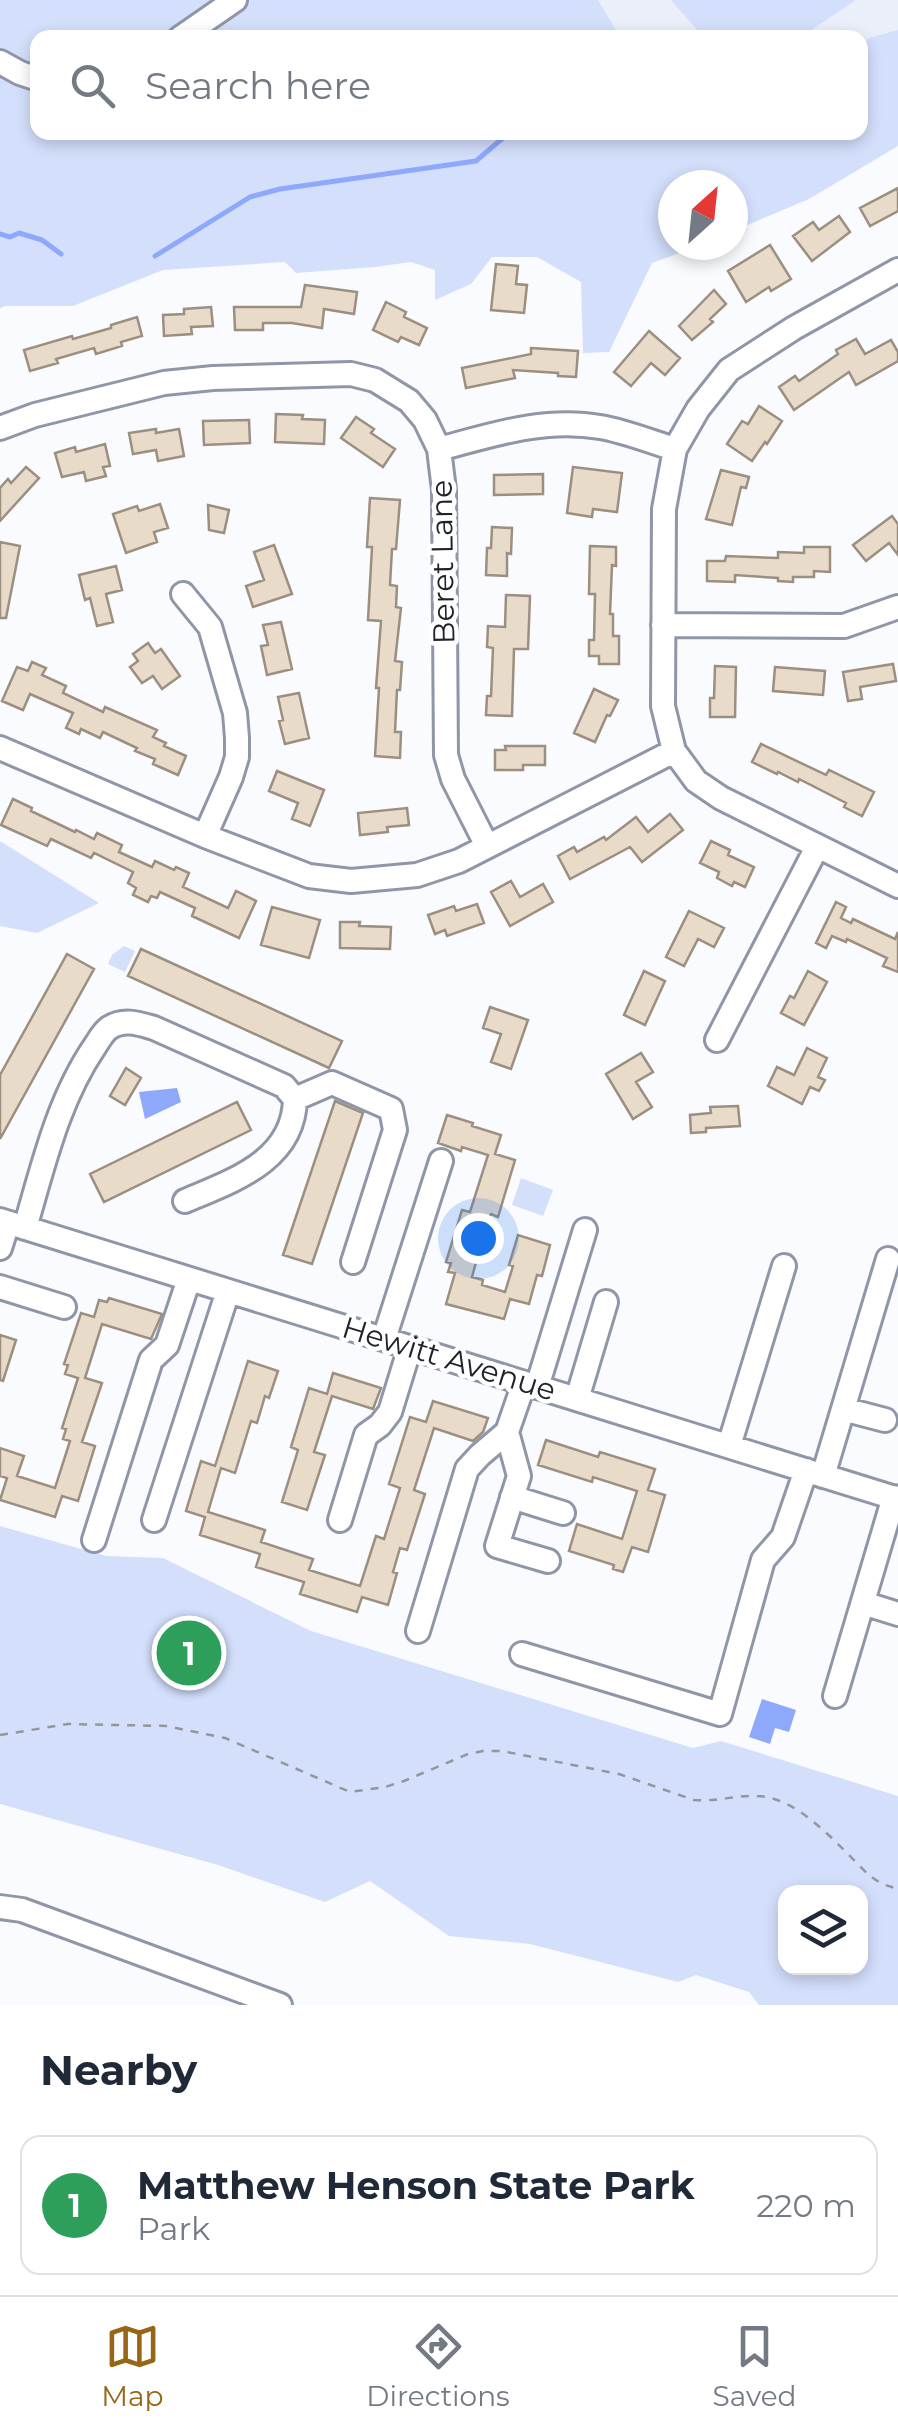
<!DOCTYPE html>
<style>
:root{--surface:#fff;--page:#f2f2f3;--text:#1f2937;--muted:#747a83;--line:#e0e1e3;--accent:#966616}
body{margin:0;font-family:Montserrat,sans-serif;background:var(--page);color:var(--text)}
.controls{position:absolute;right:30px;bottom:30px;display:grid;overflow:hidden;border-radius:20px;box-shadow:0 5px 15px #0003}
.controls button{width:90px;height:90px;display:grid;place-items:center;padding:0;border:0;border-bottom:2px solid var(--line);background:var(--surface);color:var(--text);font:50px sans-serif}
.compass{position:absolute;left:658px;top:170px;width:90px;height:90px;border-radius:50%;background:var(--surface);box-shadow:0 5px 15px #0003;rotate:27deg}
.you{position:absolute;left:478px;top:1238px;width:35px;height:35px;margin:-25px;border:8px solid #fff;border-radius:50%;background:#1a73e8;box-shadow:0 0 0 15px #1a73e833}
.badge{display:grid;place-items:center;width:65px;height:65px;border-radius:50%;background:var(--accent);color:#fff;font-size:32px;font-weight:700}
.pin{position:absolute;translate:-50% -50%;border:5px solid #fff;box-shadow:0 2px 10px #0006}
.list{margin:0;padding:0;list-style:none}
h2{display:flex;justify-content:space-between;align-items:center;height:130px;margin:0;padding:0 40px;font-size:42px}
h2 small{font-size:32px;font-weight:400;color:var(--muted)}
.list li{display:grid;grid-template-columns:65px 1fr auto;gap:30px;align-items:center;box-sizing:border-box;height:140px;margin:0 20px 20px;padding:0 20px;border:2px solid var(--line);border-radius:20px}
.list b{display:block;font-size:38px;white-space:nowrap}
.list p{margin:0;font-size:32px;white-space:nowrap;color:var(--muted)}
.list em{font-size:32px;font-style:normal;color:var(--muted)}
.icon{flex:none;width:55px;height:55px;fill:none;stroke:currentColor;stroke-width:2;stroke-linecap:round;stroke-linejoin:round}
.map{position:relative;flex:none;width:898px;height:2005px;overflow:hidden}
.search{position:absolute;background:var(--surface);box-shadow:0 5px 15px #0003;left:30px;right:30px;top:30px;height:110px;display:flex;align-items:center;gap:25px;box-sizing:border-box;padding:0 35px;border-radius:20px;color:var(--muted);font-size:38px}
.sheet{height:290px;background:var(--surface)}
nav{display:flex;justify-content:space-around;align-items:center;box-sizing:border-box;height:140px;border-top:2px solid var(--line);background:var(--surface);font-size:28px;color:var(--muted)}
nav a{display:grid;justify-items:center;gap:5px}
nav .on{color:var(--accent)}
.map>svg:first-child{display:block}
.built{fill:#ebeffa}
.green{fill:#d4dffc;fill-rule:evenodd}
.water{fill:#8ea9fb}
.lines{fill:none;stroke-linecap:round;stroke-linejoin:round}
.stream{stroke:#8ea9fb;stroke-width:5}
.building{fill:#e9dbca;stroke:#9c8f7f;stroke-width:2.5}
.minor-casing{stroke:#8f96a8;stroke-width:28}
.path{stroke:#94969c;stroke-width:2.5;stroke-dasharray:8 8;stroke-linecap:butt}
.minor{stroke:#fff;stroke-width:22}
.labels{text-anchor:middle;stroke-width:9;stroke-linejoin:round;paint-order:stroke}
.street-label{font-size:30px;fill:#20232a;stroke:#fff}
</style>
<div class="map">
<svg width="898" height="2005" viewBox="0 0 898 2005">
<rect width="100%" height="100%" fill="#f9fbff"/>
<path class="built" d="M567 0H898V121L860 132V38L577 37Z"/>
<path class="green" d="M0 0H598L616 30 626 37 38 38V132H860L861 44 872 37 898 30V146L809 199 733 231V185H673V245H701L652 263 609 352 583 353 581 282 537 257H492L471 284 435 300V270L411 262 375 267 296 273 285 262 163 270 73 306H5L0 308Z
M671 0H856L801 37 704 38Z
M0 841 99 903 37 933 0 926Z
M124 946 135 951 125 972 108 964 112 955Z
M521 1178 553 1190 543 1216 512 1205Z
M0 1526 106 1556 163 1558 311 1631 693 1748 721 1741 898 1796V2005H759L749 1992 696 1975 678 1982 530 1944 449 1936 370 1881 325 1902 218 1865 0 1804ZM786 1892H860V1968H786Z"/>
<path class="water" d="M177 1088 181 1102 145 1119 139 1092Z
M762 1699 796 1710 789 1732 775 1728 770 1744 749 1737Z"/>
<g class="lines">
<path class="stream" d="M0 234 10 237 19 233 42 240 61 254
M155 256 250 197 280 189 476 161 510 132"/>
</g>
<path class="building" d="M898 188V211L870 226 860 208Z
M839 216 850 232 812 261 793 236 813 222 819 230Z
M770 245 791 279 771 291 769 287 746 302 728 271Z
M496 264 518 266 516 284 527 285 524 313 491 310Z
M305 285 357 292 354 314 324 309 322 328 292 323H263V330H235L234 307H301Z
M714 290 726 304 710 319 713 322 692 340 679 326Z
M386 302 406 312 404 317 427 328 419 345 401 337 398 342 373 330Z
M211 307 213 326 191 327 192 334 164 336 163 315 184 314V309Z
M137 317 142 336 121 342 122 346 96 354 94 348 56 359 58 363 30 371 24 350 72 336 73 339 111 328V325Z
M649 331 680 358 665 375 651 363 631 386 614 372Z
M856 339 865 354 891 340 898 352V361L856 385 849 372 794 410 779 387 795 376 799 381 838 354 836 350Z
M531 348 578 351 576 377 558 376V373L513 370 515 378 466 388 462 368 531 354Z
M759 406 782 421 767 444 765 442 752 461 727 444 742 421 748 424Z
M276 414 303 415 302 419 325 420 324 444 275 442Z
M356 417 374 429 371 433 395 449 383 467 341 438Z
M249 420 250 443 204 445 203 421Z
M156 429V433L179 429 184 456 158 461 156 450 133 454 129 433Z
M105 444 110 466 103 467 106 476 86 481 84 472 62 477 55 453 75 447 76 452Z
M26 467 39 478 0 521V488L8 479 11 483Z
M573 467 622 473 617 512 593 509 592 517 567 513Z
M721 470 749 477 746 488 741 487 732 525 706 519Z
M543 474V494L494 495V475Z
M370 498 400 500 396 549H392L390 585 397 586 396 607 401 608 395 661 402 662 400 690H397L395 732H401L400 758 375 756 379 688H376L381 621 368 620 372 547H367Z
M160 504 168 528 154 532 157 542 126 553 113 514 137 506 139 511Z
M208 505 229 510 224 533 209 530Z
M892 516 898 524V555L889 543 866 561 853 545Z
M492 527 512 528 511 554 507 553V576L486 575 487 548H491Z
M0 542 20 546 6 618H0Z
M274 545 292 594 253 607 246 586 264 580 254 552Z
M590 546 616 547V566L612 565 610 614H613V636H619V664H599V656H589V640H594L595 594H589Z
M804 547H830V572L814 571V577H793V582L778 581V578L735 575V582L707 581V561H725L726 556 778 558V552L804 553Z
M116 566 122 590 106 594 113 622 97 626 90 598 85 600 79 575Z
M506 595 530 596 528 649H514L512 716 486 715 487 696H491L493 648 487 647 488 626 505 627Z
M281 622 292 669 267 675 261 646 268 645 263 625Z
M148 643 155 653 161 649 180 676 162 689 153 676 142 683 130 667 138 661 133 654Z
M32 662 46 668 42 675 66 686 63 693 103 712 105 707 157 730 153 737 166 743 164 746 186 756 178 775 153 764 155 759 135 751 137 748 103 732 100 738 81 729 79 734 66 728 73 713 30 694 23 710 2 701 17 667 28 671Z
M893 664 896 681 860 687 862 699 848 701 843 672Z
M715 666 736 667 735 717H710V698H714Z
M775 667 825 671 823 695 773 691Z
M594 689 618 700 610 716 607 715 595 742 574 733Z
M299 693 309 738 285 744 279 721 283 720 278 697Z
M761 744 826 775 829 770 874 792 862 816 844 807 846 803 799 779 798 782 778 772 777 774 752 762Z
M505 746H545V765H523V770H495V750H506Z
M277 771 324 790 310 826 292 819 298 803 269 791Z
M13 799 32 808 31 811 75 832 76 830 94 839 97 833 122 845 119 852 152 867 155 861 174 870 176 867 189 873 183 887 228 908 236 891 256 901 239 938 192 916 195 908 160 892 157 898 151 896 148 902 133 895 136 888 128 883 133 872 94 853 91 858 51 839 47 846 1 825Z
M407 808 409 825 387 827 388 832 360 835 358 813Z
M670 814 683 830 642 862 630 847 570 879 558 856 574 847 577 852 604 837 606 840 636 817 648 832Z
M711 841 730 850 728 855 754 867 745 887 734 882 732 886 717 878 719 872 700 863Z
M511 881 520 897 543 884 553 902 510 926 491 892Z
M836 902 846 907 841 918 851 923 853 919 895 939 898 932V972L883 966 887 958 847 939 846 942 832 936 826 948 816 943Z
M477 904 484 923 447 936 445 930 435 934 428 915 454 906 456 911Z
M272 907 320 920 309 958 261 945Z
M689 911 724 928 714 947 698 939 684 966 666 957Z
M340 922H360L359 926 391 927 390 949 340 948Z
M141 949 342 1041 329 1068 128 976Z
M67 954 94 969 0 1139V1075Z
M644 971 665 981 645 1025 624 1015Z
M808 971 827 982 804 1025 781 1013 790 996 794 998Z
M490 1007 528 1020 511 1069 491 1062 501 1034 483 1028Z
M807 1048 827 1058 818 1077 825 1080 819 1091 810 1087 802 1104 768 1086 777 1067 794 1075Z
M641 1053 653 1072 636 1082 652 1107 633 1119 606 1074Z
M126 1068 141 1078 125 1105 110 1096Z
M335 1101 363 1113 312 1264 283 1255Z
M237 1102 251 1130 104 1202 90 1174Z
M738 1106 740 1126 706 1128V1132L691 1133 690 1115 711 1113 710 1107Z
M447 1115 473 1123 472 1126 501 1135 495 1154 515 1160 498 1217 491 1214 487 1222 472 1277 483 1280 482 1285 505 1292 513 1266 509 1265 518 1235 550 1245 542 1276 537 1275 529 1304 510 1299 504 1319 446 1304 455 1273 448 1272 451 1263 446 1262 462 1210 470 1212 488 1155 462 1147 461 1151 438 1143Z
M109 1298 162 1314 151 1339 102 1324 85 1378 102 1383 82 1442 95 1446 78 1501 62 1496 55 1517 0 1500 7 1478 0 1476V1448L24 1456 17 1476 55 1488 70 1441 63 1439 66 1429 62 1428 78 1378 65 1374 68 1365 64 1364 81 1313 94 1317 99 1300 107 1302Z
M0 1335 16 1340 3 1381 0 1380Z
M248 1361 278 1371 269 1398 265 1396 257 1423 251 1421 235 1473 221 1468 208 1512 265 1530 261 1542 313 1559 309 1570 360 1586 376 1536 384 1539 400 1488 389 1484 410 1417 426 1422 433 1401 488 1418 483 1432 473 1441 434 1428 414 1490 425 1494 407 1550 400 1548 393 1572 397 1573 388 1605 362 1597 357 1612 300 1594 304 1582 256 1567 260 1554 200 1535 205 1517 186 1511 201 1461 215 1466Z
M333 1373 381 1388 373 1409 332 1396 314 1452 325 1455 307 1510 282 1502 298 1450 291 1447 309 1388 327 1394Z
M546 1440 598 1457 600 1452 655 1469 648 1490 665 1495 648 1552 632 1547 623 1572 613 1569 614 1565 569 1551 577 1524 622 1539 637 1491 593 1477 592 1482 538 1465Z"/>
<g class="lines">
<defs>
<path id="minor" d="M180 38 235 0
M0 62 20 73 38 79
M898 270 794 328 729 370 698 409 675 449 664 509 663 706 674 751 696 781 721 798 898 886
M0 428 35 415 164 383 213 378 351 374 375 380 409 401 425 420 439 449 444 490 446 755 453 779 487 846
M439 449C492 435 545 417 600 427 625 431 651 442 675 449
M183 594 210 627 235 713 237 738V757L231 777 205 836
M663 625 844 626 898 607
M0 748 205 836 309 876 351 881 417 875 459 861 674 751
M717 1040 817 847
M295 1099 332 1083 391 1109 395 1130 353 1262
M0 1220 898 1499
M25 1228C43 1166 58 1100 95 1046 99 1040 103 1032 109 1028 124 1018 140 1024 154 1028L284 1086 295 1099C294 1161 232 1181 185 1201
M0 1248 8 1223
M0 1287 64 1307
M384 1339 441 1161
M537 1387 585 1230
M577 1399 606 1302
M843 1409 885 1420
M507 1432 519 1476 497 1546 548 1561
M729 1446 784 1266
M823 1476 888 1259
M512 1497 563 1513
M154 1520 228 1291
M340 1520 366 1435 380 1425 390 1412 410 1347
M94 1540 151 1360 167 1345 189 1279
M863 1603 898 1614
M418 1631 467 1469 480 1455 507 1432 524 1383
M522 1654 720 1714 763 1560 783 1537 806 1470
M835 1696 894 1497
M0 1907 22 1910 280 2005"/>
</defs>
<use href="#minor" class="minor-casing"/>
<path class="path" d="M0 1735 68 1724 166 1726 225 1738 350 1792 385 1787 404 1781 468 1754 483 1751H502L619 1774 694 1800C715 1802 736 1795 757 1796 800 1797 840 1848 870 1876L882 1884 898 1889"/>
<use href="#minor" class="minor"/>
</g>
<g class="labels">
<g class="street-label">
<text transform="translate(443 562) rotate(-91)" y="10">Beret Lane</text>
<text transform="translate(449 1359) rotate(17)" y="10">Hewitt Avenue</text>
</g>
</g>
</svg>
<div class="controls">
<button><svg class="icon" aria-label="layers" viewBox="0 0 24 24"><path d="M12 4l9 5-9 5-9-5zM3 14l9 5 9-5"/></svg></button>
</div>
<svg class="compass" viewBox="-18 -18 36 36"><path d="M0-13l5 13h-10z" fill="#e53935"/><path d="M0 13l5-13h-10z" fill="#747a83"/></svg>
<div class="you"></div>
<div class="pin badge" style="left:189px;top:1653px;background:#2e9e5b">1</div>
<div class="search"><svg class="icon" aria-label="search" viewBox="0 0 24 24"><circle cx="10" cy="10" r="6"/><path d="M15 15l6 6"/></svg>Search here</div>
</div>
<section class="sheet">
<h2>Nearby<small></small></h2>
<ul class="list">
<li><span class="badge" style="background:#2e9e5b">1</span><div><b>Matthew Henson State Park</b><p>Park</p></div><em>220 m</em></li>
</ul>
</section>
<nav>
<a class="on"><svg class="icon" aria-label="map" viewBox="0 0 24 24"><path d="M3 6l6-2 6 2 6-2v14l-6 2-6-2-6 2zM9 4v14M15 6v14"/></svg>Map</a>
<a><svg class="icon" aria-label="directions" viewBox="0 0 24 24"><path d="M12 3l9 9-9 9-9-9zM9 14v-3h6M13 9l2 2-2 2"/></svg>Directions</a>
<a><svg class="icon" aria-label="saved" viewBox="0 0 24 24"><path d="M7 4h10v16l-5-4-5 4z"/></svg>Saved</a>
</nav>
